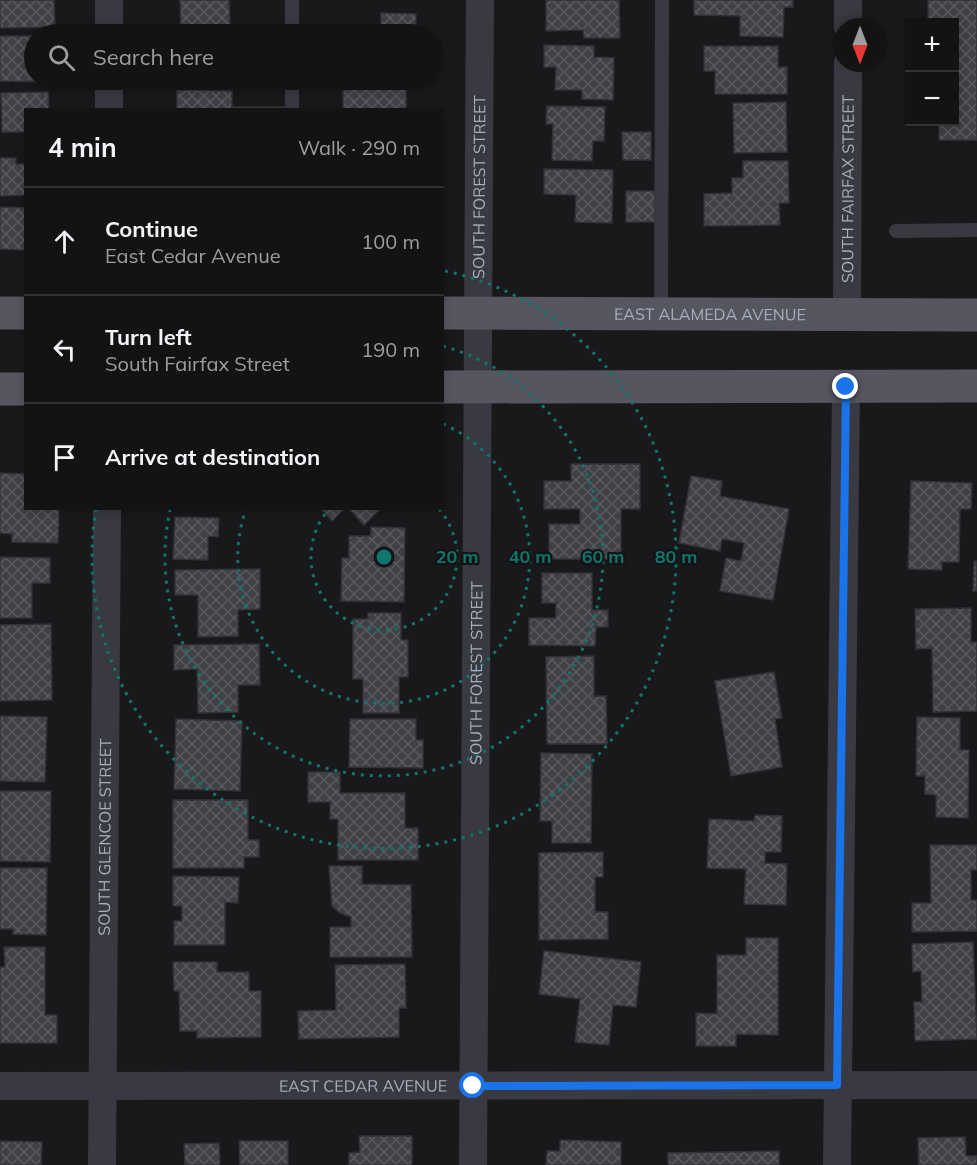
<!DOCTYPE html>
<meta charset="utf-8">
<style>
:root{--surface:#131314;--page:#202022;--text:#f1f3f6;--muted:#9d9ea0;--line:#323234}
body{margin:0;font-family:Mulish,sans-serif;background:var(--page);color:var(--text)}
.controls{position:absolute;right:18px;top:18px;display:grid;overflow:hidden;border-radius:0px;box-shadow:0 3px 9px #0003}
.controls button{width:54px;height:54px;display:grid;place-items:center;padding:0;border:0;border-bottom:2px solid var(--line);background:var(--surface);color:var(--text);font:30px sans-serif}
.compass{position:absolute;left:833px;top:18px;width:54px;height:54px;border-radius:50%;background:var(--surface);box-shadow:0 3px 9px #0003;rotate:180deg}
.stop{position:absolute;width:18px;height:18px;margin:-14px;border:4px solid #1a73e8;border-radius:50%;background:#fff}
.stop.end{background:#1a73e8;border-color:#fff;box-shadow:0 2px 6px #0008}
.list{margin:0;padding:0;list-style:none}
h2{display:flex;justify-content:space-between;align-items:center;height:78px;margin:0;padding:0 24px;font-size:26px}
h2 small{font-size:20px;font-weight:400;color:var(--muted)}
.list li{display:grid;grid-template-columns:39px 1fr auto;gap:18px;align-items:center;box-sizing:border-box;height:108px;padding:0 24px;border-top:2px solid var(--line)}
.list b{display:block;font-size:22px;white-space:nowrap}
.list p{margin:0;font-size:20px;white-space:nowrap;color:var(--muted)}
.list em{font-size:20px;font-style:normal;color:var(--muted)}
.icon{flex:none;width:33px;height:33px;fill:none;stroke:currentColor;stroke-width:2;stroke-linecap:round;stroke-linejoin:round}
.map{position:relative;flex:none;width:977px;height:1165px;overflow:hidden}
.search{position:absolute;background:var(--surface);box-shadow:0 3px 9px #0003;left:24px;top:24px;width:420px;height:66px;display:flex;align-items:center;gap:15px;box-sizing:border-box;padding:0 21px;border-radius:33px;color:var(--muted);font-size:22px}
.panel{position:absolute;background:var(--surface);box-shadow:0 3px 9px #0003;left:24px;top:108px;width:420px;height:402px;border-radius:0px}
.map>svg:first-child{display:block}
.building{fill:url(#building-cross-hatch);stroke:#333237;stroke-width:1.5}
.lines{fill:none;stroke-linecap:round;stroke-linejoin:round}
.service{stroke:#393a41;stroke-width:14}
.minor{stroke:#393a41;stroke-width:28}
.primary{stroke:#555660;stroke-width:33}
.route{stroke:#1a73e8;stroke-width:8}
.ring{fill:none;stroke:#0f766e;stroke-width:3;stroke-dasharray:3 6}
.labels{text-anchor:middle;stroke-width:4.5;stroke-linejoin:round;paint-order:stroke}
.street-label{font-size:16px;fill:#aaaebc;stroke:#141416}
.centre{fill:#0f766e;stroke:#141416;stroke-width:3}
.ring-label{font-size:18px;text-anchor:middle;font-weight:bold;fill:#0f766e;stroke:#141416;stroke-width:4.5;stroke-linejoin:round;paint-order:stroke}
</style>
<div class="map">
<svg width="977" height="1165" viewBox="0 0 977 1165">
<defs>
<pattern id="building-cross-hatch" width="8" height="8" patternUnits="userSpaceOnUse" patternTransform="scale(1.5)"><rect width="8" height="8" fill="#404146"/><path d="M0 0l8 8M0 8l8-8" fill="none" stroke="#595a5f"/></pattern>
</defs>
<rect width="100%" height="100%" fill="#19191b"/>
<path class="building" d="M0 0H54L55 27 0 28Z
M180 0H229L230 28 181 29Z
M546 0H619L620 38H584L583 30 546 31Z
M694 0H793V7H784L783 37 740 36V16L694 15Z
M928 0H977V140H939V122H954L955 21H928Z
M381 13 416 14V34H381Z
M0 36H34V80H50V82L0 81Z
M544 45 594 46V57L614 58 613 100 582 99V90H555L556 67H544Z
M704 46H778V67H787V94H715V71H704Z
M180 80H258V84L180 83Z
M343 80H406V110H343Z
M177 90 232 91V107H285V110H177Z
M48 92 49 110H26V132H2L1 93Z
M786 102 787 152 734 153 733 103Z
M547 106 605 107 604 141H593L592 161 552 160 553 124H546Z
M622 132H651V160H623Z
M0 158H16V164H26V195L0 196Z
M743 161H788L789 203H779L780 225 704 226V194L732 193V178H743Z
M544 169 613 170 612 223 575 222 576 195 544 194Z
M626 191H655V222H626Z
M0 207 26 208V250L0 249Z
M571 464H640V509H621V559H549V524H580V509H544V481H571Z
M0 473 26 474V508H59L58 543 12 542V534L0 533Z
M691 476 722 481 720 496 789 509 773 600 720 591 726 558 741 561 744 543 722 539 720 551 679 543Z
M911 481 972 483 971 509H960L959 562H942V570L908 569Z
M320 508H345L332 521Z
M348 508H381L364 525Z
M175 517 219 518 218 537 208 536V560L173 559Z
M371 527 405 528 404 602 341 601 342 558H349V536H371Z
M0 557 50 558V583H32V618H0Z
M974 561H977V591H973Z
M260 569V609L238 610V636L198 637V595H175V570Z
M542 573H592V610H608V627H596L595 646 529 645V618H556V603H542Z
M971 608V642H977V711L933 712 932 648 916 649 915 609Z
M368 613H401V640H408V677H399V713H363V679H353V619H368Z
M51 624 52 700 0 701V625Z
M259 644 260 685H238V712L198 713 197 669 174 670V645Z
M594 656V696H606L607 744H547L546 657Z
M774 672 782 718 775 719 782 767 731 776 715 681Z
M0 716 47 717 45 782 0 781Z
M917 717 960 718V750H969L968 818 936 817V795L925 794V776H916Z
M176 719 242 721 240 791 174 789Z
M350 719H416V740H423V768L349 767Z
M541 753 592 754 591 843H552V821H540Z
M308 772H340V793H405V828H418V860H338V819H330V802H308Z
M0 791H51L50 862 0 861Z
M173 800H248V840H259V857H244V868H173Z
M755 815 782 816 781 852H765V863L787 864 786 905 744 904 746 869 707 868 709 819 754 821Z
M930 845H977V870H971V900H977V931L912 932V903H931Z
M603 852V877H595V912H608V939L539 940V853Z
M329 866H362V884L411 885 412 957H330V927H351V917L340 913 332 906Z
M0 868H47L46 935 13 934V929H0Z
M173 876 239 877 238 903 225 902V945H174V921H182V906H173Z
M746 938H778V1035L736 1034V1046H696V1013L717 1014V955H746Z
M973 942 977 1039 915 1041 914 1002H922L921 971 913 972 912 944Z
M4 947H45V1015H57V1043H0V967H5Z
M544 951 641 962 636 1007 613 1005 609 1045 575 1042 580 999 539 994Z
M173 962H217V972H249V991H261V1037L197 1038V1031H180L179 991H174Z
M405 964 406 1008H399V1037L299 1039 298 1011 336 1010 335 965Z
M359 1136H412V1165H349V1153L360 1152Z
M965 1137 966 1156H977V1165H919L918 1138Z
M560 1140 621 1142V1165H546L547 1151H560Z
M0 1141 42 1142 41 1165H0Z
M239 1141H288V1165H240Z
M219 1143 220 1165H185L184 1144Z
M779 1151V1165H668V1153Z"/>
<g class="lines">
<path class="service" d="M292 34V0
M292 110V80
M896 231 977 230
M661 314 662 0"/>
<g class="minor">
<path d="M848 0V27"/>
<path d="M109 34V0"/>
<path d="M109 110V80"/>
<path id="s1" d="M847 315 848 63"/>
<path id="s2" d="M0 1086 977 1085"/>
<path id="s3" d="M102 1165 107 508"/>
<path id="s4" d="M473 1165 480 0"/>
<path d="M837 1165 846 388"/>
</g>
<g class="primary">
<path d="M0 313H26"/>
<path id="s5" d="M442 313 977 315"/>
<path d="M442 387 977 386"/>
<path d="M0 389H26"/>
</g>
</g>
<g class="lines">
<path class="route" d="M473 1086 837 1085 846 387"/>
</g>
<g class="ring">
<path d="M439 509A73 73 0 1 1 329 509"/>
<path d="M443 424A146 146 0 1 1 246 509"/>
<path d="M443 346A219 219 0 1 1 170 510"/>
<path d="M445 271A292 292 0 1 1 96 509"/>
</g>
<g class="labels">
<g class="street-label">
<text dy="6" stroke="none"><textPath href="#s4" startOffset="978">SOUTH FOREST STREET</textPath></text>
<text dy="6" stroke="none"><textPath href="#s1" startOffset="126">SOUTH FAIRFAX STREET</textPath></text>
<text dy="6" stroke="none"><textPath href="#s5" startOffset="268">EAST ALAMEDA AVENUE</textPath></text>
<text dy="6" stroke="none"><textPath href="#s4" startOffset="492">SOUTH FOREST STREET</textPath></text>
<text dy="6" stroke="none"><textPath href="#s3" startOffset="328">SOUTH GLENCOE STREET</textPath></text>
<text dy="6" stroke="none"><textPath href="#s2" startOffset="363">EAST CEDAR AVENUE</textPath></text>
</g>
</g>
<circle cx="384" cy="557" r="9" class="centre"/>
<g class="ring-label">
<text x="457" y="563">20 m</text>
<text x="530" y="563">40 m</text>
<text x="603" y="563">60 m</text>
<text x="676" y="563">80 m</text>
</g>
</svg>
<div class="controls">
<button>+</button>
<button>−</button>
</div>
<svg class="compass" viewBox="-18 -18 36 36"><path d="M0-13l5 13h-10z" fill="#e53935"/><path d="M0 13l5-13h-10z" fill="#9d9ea0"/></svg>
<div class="stop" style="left:473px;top:1086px"></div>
<div class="stop end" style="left:846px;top:387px"></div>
<div class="search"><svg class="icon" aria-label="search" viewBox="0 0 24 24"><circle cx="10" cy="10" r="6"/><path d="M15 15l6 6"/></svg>Search here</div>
<section class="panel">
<h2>4 min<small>Walk · 290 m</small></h2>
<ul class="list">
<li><svg class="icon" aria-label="ahead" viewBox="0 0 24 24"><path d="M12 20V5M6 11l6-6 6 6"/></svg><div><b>Continue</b><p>East Cedar Avenue</p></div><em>100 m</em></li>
<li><svg class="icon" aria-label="left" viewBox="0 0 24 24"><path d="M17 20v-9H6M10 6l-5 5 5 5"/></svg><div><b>Turn left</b><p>South Fairfax Street</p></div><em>190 m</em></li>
<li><svg class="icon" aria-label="arrive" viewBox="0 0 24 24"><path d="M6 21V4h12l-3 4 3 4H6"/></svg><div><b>Arrive at destination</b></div></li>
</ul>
</section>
</div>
